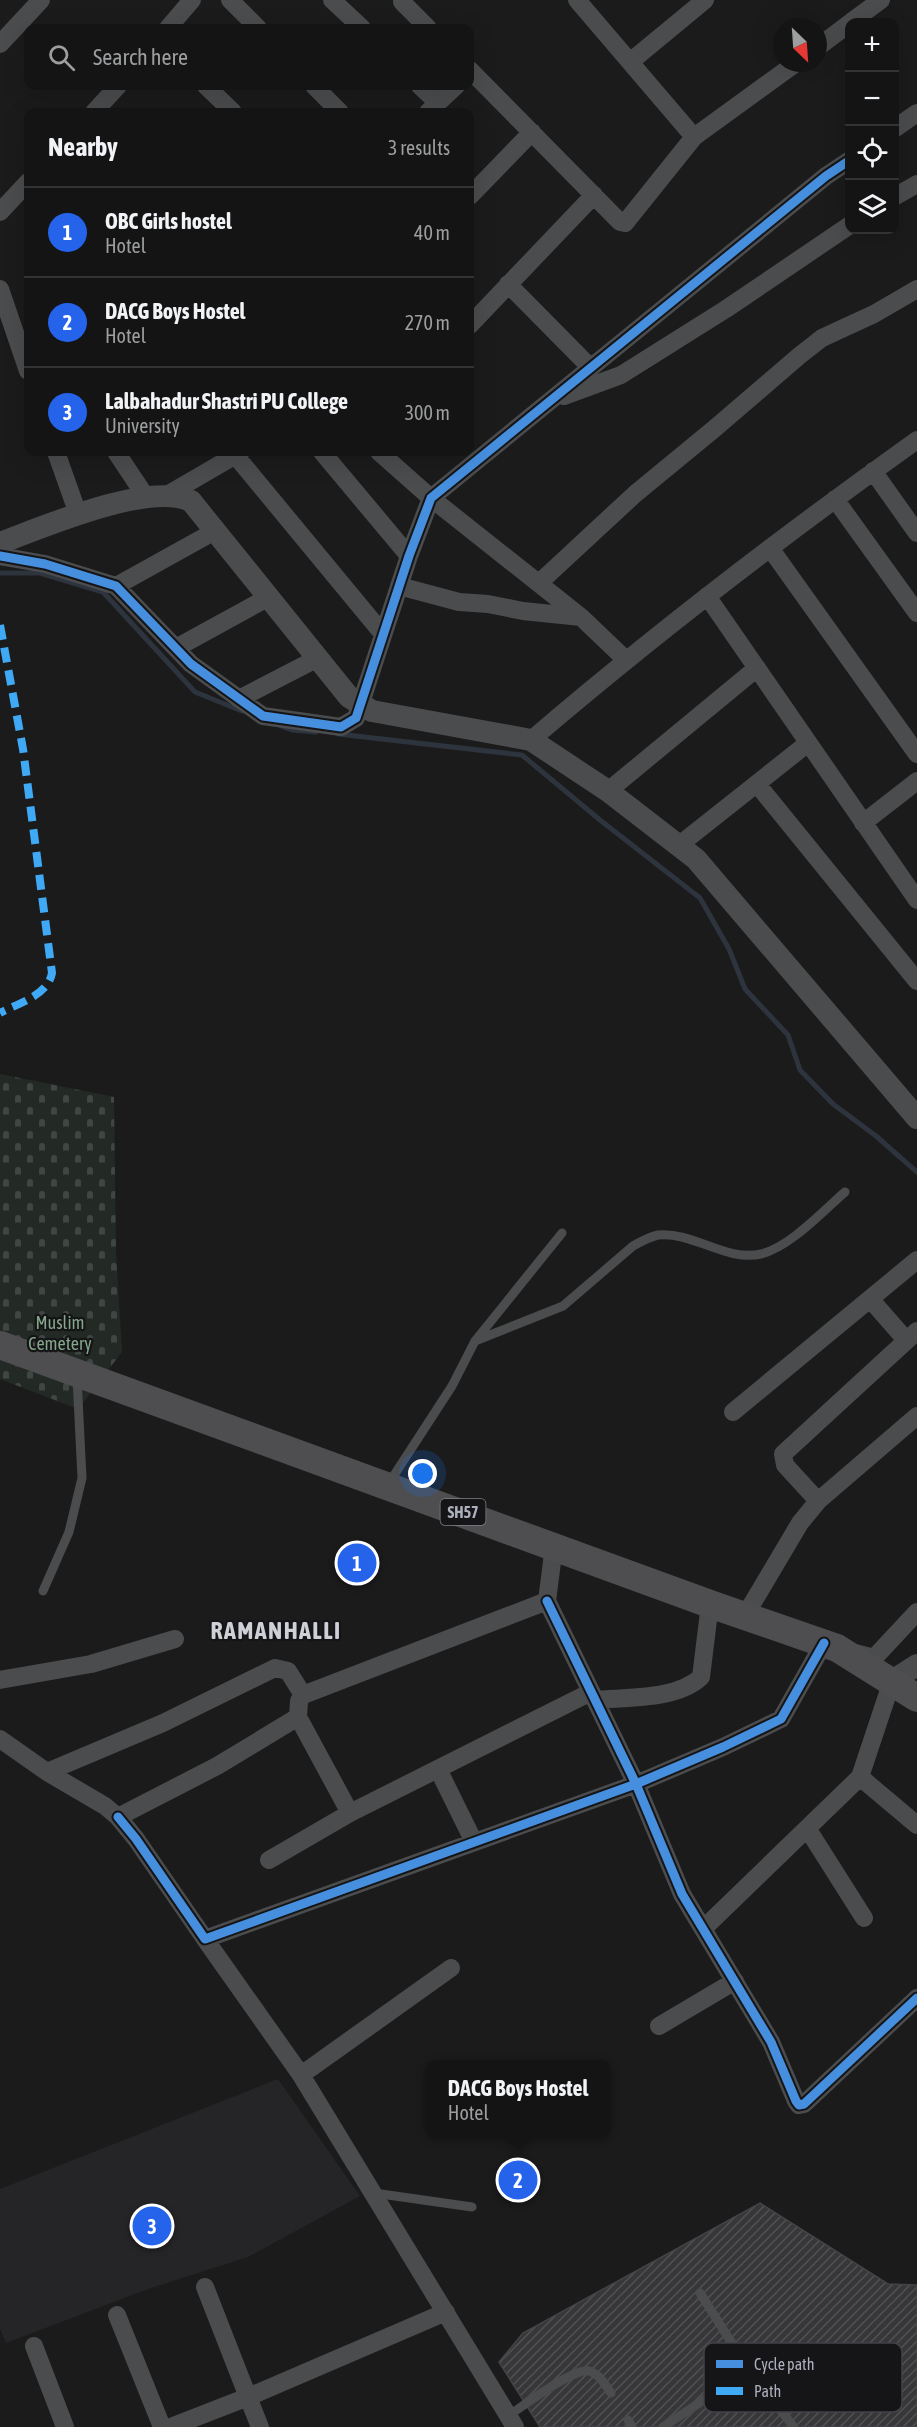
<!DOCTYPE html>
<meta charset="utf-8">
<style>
:root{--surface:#141414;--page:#1d1d1d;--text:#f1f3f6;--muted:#9d9ea0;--line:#333334;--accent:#2563eb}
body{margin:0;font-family:"Asap Condensed",sans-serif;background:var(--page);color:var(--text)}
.controls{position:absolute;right:18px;top:18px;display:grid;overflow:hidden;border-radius:12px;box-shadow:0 6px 24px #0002}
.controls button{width:54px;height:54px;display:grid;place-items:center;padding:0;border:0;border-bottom:2px solid var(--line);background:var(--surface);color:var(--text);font:30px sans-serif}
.compass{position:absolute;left:773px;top:18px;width:54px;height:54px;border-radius:50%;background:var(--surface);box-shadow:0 6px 24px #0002;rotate:155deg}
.you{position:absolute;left:423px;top:1474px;width:21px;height:21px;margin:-15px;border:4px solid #fff;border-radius:50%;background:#1a73e8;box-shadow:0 0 0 9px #1a73e833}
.badge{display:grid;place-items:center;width:39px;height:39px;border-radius:50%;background:var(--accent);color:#fff;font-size:20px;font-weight:700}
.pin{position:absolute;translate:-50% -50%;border:3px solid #fff;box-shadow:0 2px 6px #0006}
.popup{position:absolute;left:425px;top:2060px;width:186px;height:78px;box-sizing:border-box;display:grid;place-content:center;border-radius:12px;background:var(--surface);filter:drop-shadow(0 2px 4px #0005);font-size:20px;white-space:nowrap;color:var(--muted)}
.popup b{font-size:22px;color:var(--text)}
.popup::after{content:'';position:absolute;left:50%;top:100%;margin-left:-12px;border:12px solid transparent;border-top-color:var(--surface)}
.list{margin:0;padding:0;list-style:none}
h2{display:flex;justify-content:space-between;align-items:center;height:78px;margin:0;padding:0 24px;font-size:26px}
h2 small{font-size:20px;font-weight:400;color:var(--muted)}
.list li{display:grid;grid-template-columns:39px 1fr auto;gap:18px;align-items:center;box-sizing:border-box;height:90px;padding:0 24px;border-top:2px solid var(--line)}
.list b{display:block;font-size:22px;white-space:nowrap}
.list p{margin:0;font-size:20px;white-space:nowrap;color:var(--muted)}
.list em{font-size:20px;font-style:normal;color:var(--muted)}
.icon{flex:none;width:33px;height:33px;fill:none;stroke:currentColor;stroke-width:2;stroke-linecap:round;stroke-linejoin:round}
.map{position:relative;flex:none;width:917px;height:2427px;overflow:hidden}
.search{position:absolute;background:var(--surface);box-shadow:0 6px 24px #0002;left:24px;top:24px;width:450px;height:66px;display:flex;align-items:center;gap:15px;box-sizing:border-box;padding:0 21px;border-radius:12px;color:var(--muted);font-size:22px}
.panel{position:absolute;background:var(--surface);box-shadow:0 6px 24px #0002;left:24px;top:108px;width:450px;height:348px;border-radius:12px}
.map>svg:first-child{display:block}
.built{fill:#252527}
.cemetery{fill:url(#cemetery-stones)}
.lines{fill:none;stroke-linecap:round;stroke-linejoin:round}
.stream{stroke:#2d343e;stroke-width:5}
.building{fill:url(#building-hatch);stroke:#434447;stroke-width:1.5}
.service{stroke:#4b4c4e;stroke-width:9}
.minor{stroke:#4b4c4e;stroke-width:18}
.tertiary{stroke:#4b4c4e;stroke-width:22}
.primary{stroke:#4e4e51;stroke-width:28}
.quiet{stroke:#3fa9f5;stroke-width:8;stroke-dasharray:15 8;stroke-linecap:butt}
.cycleway-casing{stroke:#151517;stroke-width:13}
.cycleway{stroke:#468fdf;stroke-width:9}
.labels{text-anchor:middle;stroke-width:4.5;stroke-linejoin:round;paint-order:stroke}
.shield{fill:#151517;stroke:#7f818a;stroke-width:1.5}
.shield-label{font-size:16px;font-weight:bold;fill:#acafbc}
.park-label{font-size:18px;fill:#84a68a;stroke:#151517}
.district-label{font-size:24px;font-weight:bold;letter-spacing:1.5px;fill:#cecfd7;stroke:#151517}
.key{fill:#151517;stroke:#424349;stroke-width:1.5}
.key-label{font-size:16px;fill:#acafbc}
</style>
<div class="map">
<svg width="917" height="2427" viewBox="0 0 917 2427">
<defs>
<pattern id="cemetery-stones" width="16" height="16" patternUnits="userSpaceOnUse" patternTransform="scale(1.5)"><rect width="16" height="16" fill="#232a25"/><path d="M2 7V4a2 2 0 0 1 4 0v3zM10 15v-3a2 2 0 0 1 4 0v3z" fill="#404643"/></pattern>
<pattern id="building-hatch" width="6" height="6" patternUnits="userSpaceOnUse" patternTransform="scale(1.5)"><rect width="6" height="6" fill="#373739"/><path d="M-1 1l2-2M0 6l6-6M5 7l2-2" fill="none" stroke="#515154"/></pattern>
</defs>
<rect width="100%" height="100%" fill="#1b1b1b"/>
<path class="built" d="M278 2079 360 2196 248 2257 148 2289 6 2343 0 2329V2189Z"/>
<path class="cemetery" d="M0 1074 114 1097 116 1253 122 1352 78 1409 0 1379Z"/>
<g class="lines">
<path class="stream" d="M0 573H40L103 592 195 692 242 711
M281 726 292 730 316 732
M338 734 522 755 600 820 700 898 729 949 745 989 788 1035 800 1070 833 1104 876 1136 917 1172"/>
</g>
<path class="building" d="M760 2203 888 2284 917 2285V2427H540L499 2362 523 2333Z"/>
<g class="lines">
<path class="service" d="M475 1341 563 1306 633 1246C640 1242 649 1237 658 1235 692 1231 726 1262 761 1254 790 1247 823 1211 845 1192
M389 1483 452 1386 475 1341 562 1233
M43 1591 69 1532 82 1478 77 1378
M374 2193 472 2207
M700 2293 749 2370 794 2427
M508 2416C523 2406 573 2368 589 2371 600 2374 605 2385 611 2393
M628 2420 632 2427
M663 2427 749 2370"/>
<path class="minor" d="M230 0 258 28
M332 0 362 28
M577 0 694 137
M402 2 428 28
M851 22 881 0
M168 28 192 0
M0 44 41 0
M818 47 850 23
M630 62 705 0
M470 70 620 222 625 223 694 137 796 63
M206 86 233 112
M314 86 340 112
M420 86 438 103
M94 112 118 86
M428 112 456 86
M894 129 917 113
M470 196 532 132
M894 197 917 184
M0 212 28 182
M508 284 591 368
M0 289 28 371
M470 325 594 195
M564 396 621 375 726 309 850 225
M56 452 78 514
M116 452 146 497
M322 452 409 556
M379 452 431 498 581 617 625 659
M235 455 383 634
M873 471 917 533
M167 495 241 452
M835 499 917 613
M770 548 917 754
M0 556 45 564 116 586 191 664 263 716 341 727 356 718 409 556 431 498 826 176 850 160
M539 583 635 494 714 429 799 356 822 338 874 314 917 289
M116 586 215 531
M399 586 459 602 488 604 523 611 581 617
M707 596 917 900
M176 648 269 597
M239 699 318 658
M531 740C655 634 784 535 917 440
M757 784 917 981
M608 791 757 668
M863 823 917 781
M678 846 808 743
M871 1300 906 1340
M733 1412 917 1260
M818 1501 785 1465 783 1454 917 1331
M554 1546 547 1601 303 1695 299 1701 298 1717 350 1813 591 1692
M734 1611 746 1614 800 1523 818 1501 917 1416
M824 1643 781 1719 723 1747 636 1784 682 1894 771 2042 796 2101 799 2105 804 2104 917 1998
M855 1653 874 1658 917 1612
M0 1680 91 1664 175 1639
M595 1700C627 1697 677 1700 701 1677L710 1604
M0 1739 47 1772 163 1723 275 1668 288 1671 303 1695
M438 1769 474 1842
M47 1772 105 1806 118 1817 217 1766 298 1717
M860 1777 917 1825
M118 1817 136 1839 205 1939 636 1784 547 1601
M807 1828 864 1918
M269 1860 350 1813
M703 1929 860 1777 892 1681
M205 1939 301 2075 515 2427
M659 2026 735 1981
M301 2075 451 1968
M117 2315 162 2427
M34 2346 65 2427
M171 2427 248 2397 205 2287
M260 2427 248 2397 446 2312"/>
<path class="tertiary" d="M0 543C43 527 149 481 191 501L349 697 372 711 531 740 608 791 696 859 917 1118
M892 1681 917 1665"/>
<path class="primary" d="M0 1345 710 1604 837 1648 917 1698"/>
<path class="quiet" d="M0 625 23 749 52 973C48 995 19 1003 0 1013"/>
<defs>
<path id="cycleway" d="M0 556 45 564 116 586 191 664 263 716 341 727 356 718 409 556 431 498 826 176 850 160
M824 1643 781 1719 723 1747 636 1784 682 1894 771 2042 796 2101 799 2105 804 2104 917 1998
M118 1817 136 1839 205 1939 636 1784 547 1601"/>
</defs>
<use href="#cycleway" class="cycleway-casing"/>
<use href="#cycleway" class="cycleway"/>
</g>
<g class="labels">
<rect class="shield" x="440.5" y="1499" width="45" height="26" rx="4.5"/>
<g class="shield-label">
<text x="463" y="1518">SH57</text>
</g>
<g class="park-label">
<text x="60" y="1329">Muslim<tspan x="60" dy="21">Cemetery</tspan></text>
</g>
<g class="district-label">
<text x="276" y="1639">RAMANHALLI</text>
</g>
</g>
<rect x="704" y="2343" width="198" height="69" rx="9" class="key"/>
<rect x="716" y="2360" width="27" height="8" fill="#468fdf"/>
<rect x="716" y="2387" width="27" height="8" fill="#3fa9f5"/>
<g class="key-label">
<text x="754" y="2370">Cycle path</text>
<text x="754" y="2397">Path</text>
</g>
</svg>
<div class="controls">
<button>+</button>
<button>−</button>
<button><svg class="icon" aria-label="locate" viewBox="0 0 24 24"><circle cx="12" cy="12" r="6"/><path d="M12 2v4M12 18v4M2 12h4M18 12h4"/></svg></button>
<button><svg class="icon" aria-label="layers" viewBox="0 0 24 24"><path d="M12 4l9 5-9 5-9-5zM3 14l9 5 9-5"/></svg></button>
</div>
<svg class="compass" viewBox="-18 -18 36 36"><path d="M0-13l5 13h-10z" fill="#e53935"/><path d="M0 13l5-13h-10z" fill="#9d9ea0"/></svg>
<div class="you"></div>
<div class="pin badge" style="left:357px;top:1563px">1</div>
<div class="pin badge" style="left:518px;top:2180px">2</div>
<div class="popup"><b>DACG Boys Hostel</b>Hotel</div>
<div class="pin badge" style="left:152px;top:2226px">3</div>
<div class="search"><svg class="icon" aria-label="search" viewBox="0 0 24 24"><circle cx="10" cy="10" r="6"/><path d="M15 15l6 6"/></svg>Search here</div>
<section class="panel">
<h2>Nearby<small>3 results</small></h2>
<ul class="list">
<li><span class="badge">1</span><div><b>OBC Girls hostel</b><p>Hotel</p></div><em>40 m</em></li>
<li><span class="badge">2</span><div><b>DACG Boys Hostel</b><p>Hotel</p></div><em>270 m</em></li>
<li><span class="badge">3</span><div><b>Lalbahadur Shastri PU College</b><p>University</p></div><em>300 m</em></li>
</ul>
</section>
</div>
